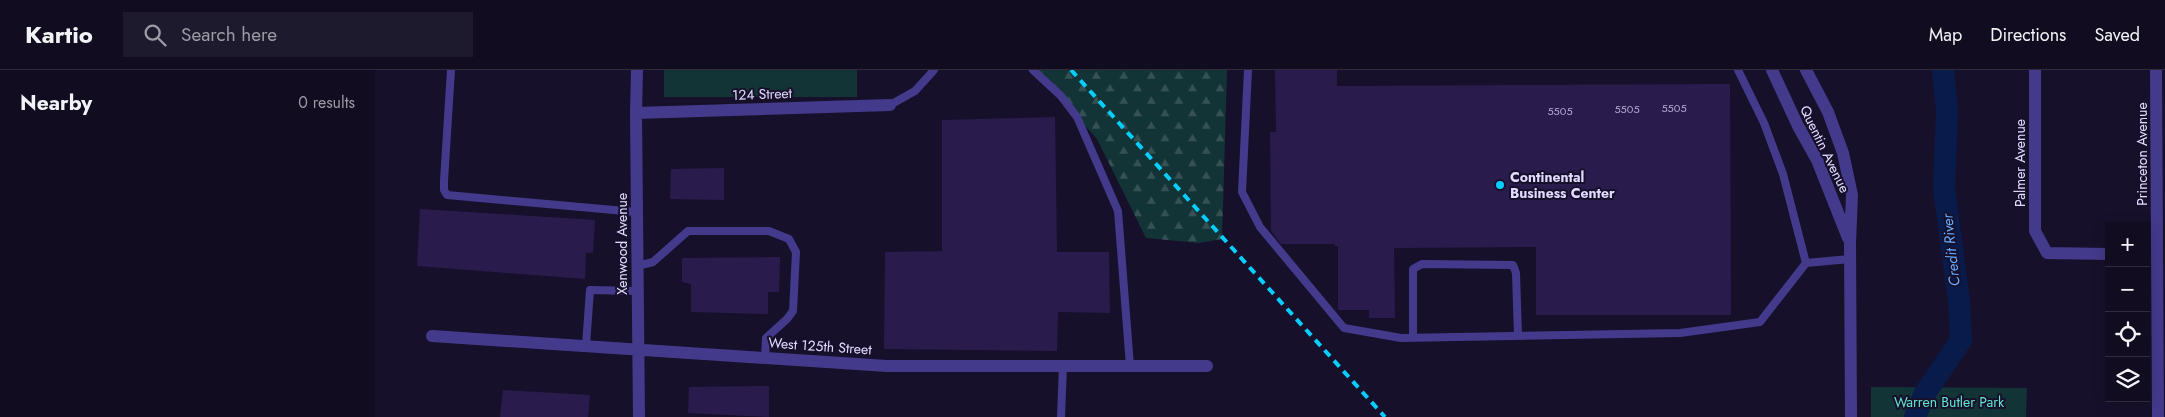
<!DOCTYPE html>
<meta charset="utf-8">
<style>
:root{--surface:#110c20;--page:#1e1a2d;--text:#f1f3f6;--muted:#9c9ba5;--line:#302c3e}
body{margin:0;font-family:Jost,sans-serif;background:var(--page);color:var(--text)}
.controls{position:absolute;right:15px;bottom:15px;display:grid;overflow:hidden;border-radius:0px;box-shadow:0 2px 12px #0003}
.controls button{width:45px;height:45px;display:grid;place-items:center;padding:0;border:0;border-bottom:1px solid var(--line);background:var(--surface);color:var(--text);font:25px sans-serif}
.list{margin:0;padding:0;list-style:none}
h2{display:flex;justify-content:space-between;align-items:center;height:65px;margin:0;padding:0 20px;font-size:21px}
h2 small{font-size:16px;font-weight:400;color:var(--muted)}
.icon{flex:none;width:28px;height:28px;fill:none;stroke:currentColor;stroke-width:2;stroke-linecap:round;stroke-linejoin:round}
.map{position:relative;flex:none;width:1790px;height:347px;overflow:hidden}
header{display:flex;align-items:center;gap:30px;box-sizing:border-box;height:70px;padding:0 25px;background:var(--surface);border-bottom:1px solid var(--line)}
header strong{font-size:24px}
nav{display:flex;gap:28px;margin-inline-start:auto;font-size:18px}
.search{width:350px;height:45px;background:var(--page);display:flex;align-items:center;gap:12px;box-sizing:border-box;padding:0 18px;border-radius:0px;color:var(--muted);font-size:19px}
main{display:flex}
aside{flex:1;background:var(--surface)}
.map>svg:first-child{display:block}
.forest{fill:url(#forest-firs)}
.park{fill:#133436}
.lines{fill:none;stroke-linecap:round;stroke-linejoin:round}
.river{stroke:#091b4b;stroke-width:22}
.building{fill:#2a1b4d}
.service{stroke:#443a8c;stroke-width:8}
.minor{stroke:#443a8c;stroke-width:12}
.tertiary{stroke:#443a8c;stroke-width:12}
.rail{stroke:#06cfff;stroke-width:4;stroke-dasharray:8 6;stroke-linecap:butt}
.poi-dot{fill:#06cfff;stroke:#17102b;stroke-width:2}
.labels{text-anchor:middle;stroke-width:4;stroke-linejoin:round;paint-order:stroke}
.number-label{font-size:11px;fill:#b4aad2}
.street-label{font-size:14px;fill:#e2daff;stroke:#17102b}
.poi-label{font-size:14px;font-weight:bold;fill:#e2daff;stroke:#17102b;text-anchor:start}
.park-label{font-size:14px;fill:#61e5d0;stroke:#17102b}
.water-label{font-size:15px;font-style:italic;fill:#68abff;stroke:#17102b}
</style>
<header>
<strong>Kartio</strong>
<div class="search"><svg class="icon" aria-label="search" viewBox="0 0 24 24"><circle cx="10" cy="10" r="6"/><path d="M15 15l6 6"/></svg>Search here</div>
<nav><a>Map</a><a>Directions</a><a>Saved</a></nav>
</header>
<main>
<aside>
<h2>Nearby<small>0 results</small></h2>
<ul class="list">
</ul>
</aside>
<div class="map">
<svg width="1790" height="347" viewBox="0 0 1790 347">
<defs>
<pattern id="forest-firs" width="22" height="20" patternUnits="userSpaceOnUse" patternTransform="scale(1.25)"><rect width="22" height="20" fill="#133436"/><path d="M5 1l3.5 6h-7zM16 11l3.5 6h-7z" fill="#355154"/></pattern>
</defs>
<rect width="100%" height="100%" fill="#17102b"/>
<path class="forest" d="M660 0H852L847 169 824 173 771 168 722 69Z"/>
<path class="park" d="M289 0H482V27H289Z
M1496 317 1652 318 1651 347H1496Z"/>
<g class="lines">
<path class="river" d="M1540 347 1549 325 1586 270 1584 231 1569 119 1572 41 1568 0"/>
</g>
<path class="building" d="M900 0H962V16L1355 14 1356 245H1161V177L1019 178 1020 248H994V240H963V176H960V174H906L896 161 895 62H901Z
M680 47 682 182H734L735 243 683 242 682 281 509 279 510 182 567 181V50Z
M349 98V130L295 129 296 99Z
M45 139 220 150 218 183H211L210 209 42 196Z
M405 187 404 222H393V244L316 242V214L307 212V188Z
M394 316V347L313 343 314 317Z
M128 320 215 325 213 347H125Z"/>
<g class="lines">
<path class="service" d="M76 0 69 111V120L72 125 261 142
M658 0 686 26 702 47 743 141 755 296
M873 0 867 122 885 157 969 258 1026 268 1305 263 1385 252 1431 193 1475 189
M1363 0 1389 53 1408 104 1431 193
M515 35 540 21 559 0
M262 196 278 192 313 161H394L414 169 421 182 418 241 412 249 391 268 390 288
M1038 268V199L1047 194 1138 195 1141 203 1143 266
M211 275 215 220 262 221
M686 347 688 296"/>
<path class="minor" d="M262 0 261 43 264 347
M1660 0V161L1672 183 1734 184
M1781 0 1783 347
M261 43 515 35
M57 266 512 296H832"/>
<path class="tertiary" d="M1397 0 1423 56 1442 90 1473 168
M1431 0 1453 42 1468 83 1477 125 1475 173 1476 347"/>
<path class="rail" d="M696 0 1010 347"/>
</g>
<circle class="poi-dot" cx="1125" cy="115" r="5"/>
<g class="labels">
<g class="number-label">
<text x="1299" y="42">5505</text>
<text x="1252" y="43">5505</text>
<text x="1185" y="45">5505</text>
</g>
<g class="street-label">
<text transform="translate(387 24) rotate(-2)" y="5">124 Street</text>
<text transform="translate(1450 79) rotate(64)" y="5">Quentin Avenue</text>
<text transform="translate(1767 84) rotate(-90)" y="5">Princeton Avenue</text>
<text transform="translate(1645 93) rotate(-90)" y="5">Palmer Avenue</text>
<text transform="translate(247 174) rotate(-90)" y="5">Xenwood Avenue</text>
<text transform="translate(445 276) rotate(4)" y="5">West 125th Street</text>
</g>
<g class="poi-label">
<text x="1135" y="112">Continental<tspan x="1135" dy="16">Business Center</tspan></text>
</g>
<g class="park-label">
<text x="1574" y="337">Warren Butler Park</text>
</g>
<g class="water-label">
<text transform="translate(1576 180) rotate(-96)" y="5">Credit River</text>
</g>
</g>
</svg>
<div class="controls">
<button>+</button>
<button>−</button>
<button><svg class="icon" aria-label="locate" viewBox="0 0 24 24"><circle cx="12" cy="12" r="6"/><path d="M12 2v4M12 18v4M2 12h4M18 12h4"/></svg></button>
<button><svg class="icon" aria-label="layers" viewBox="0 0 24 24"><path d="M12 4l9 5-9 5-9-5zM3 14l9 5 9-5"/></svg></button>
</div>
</div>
</main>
